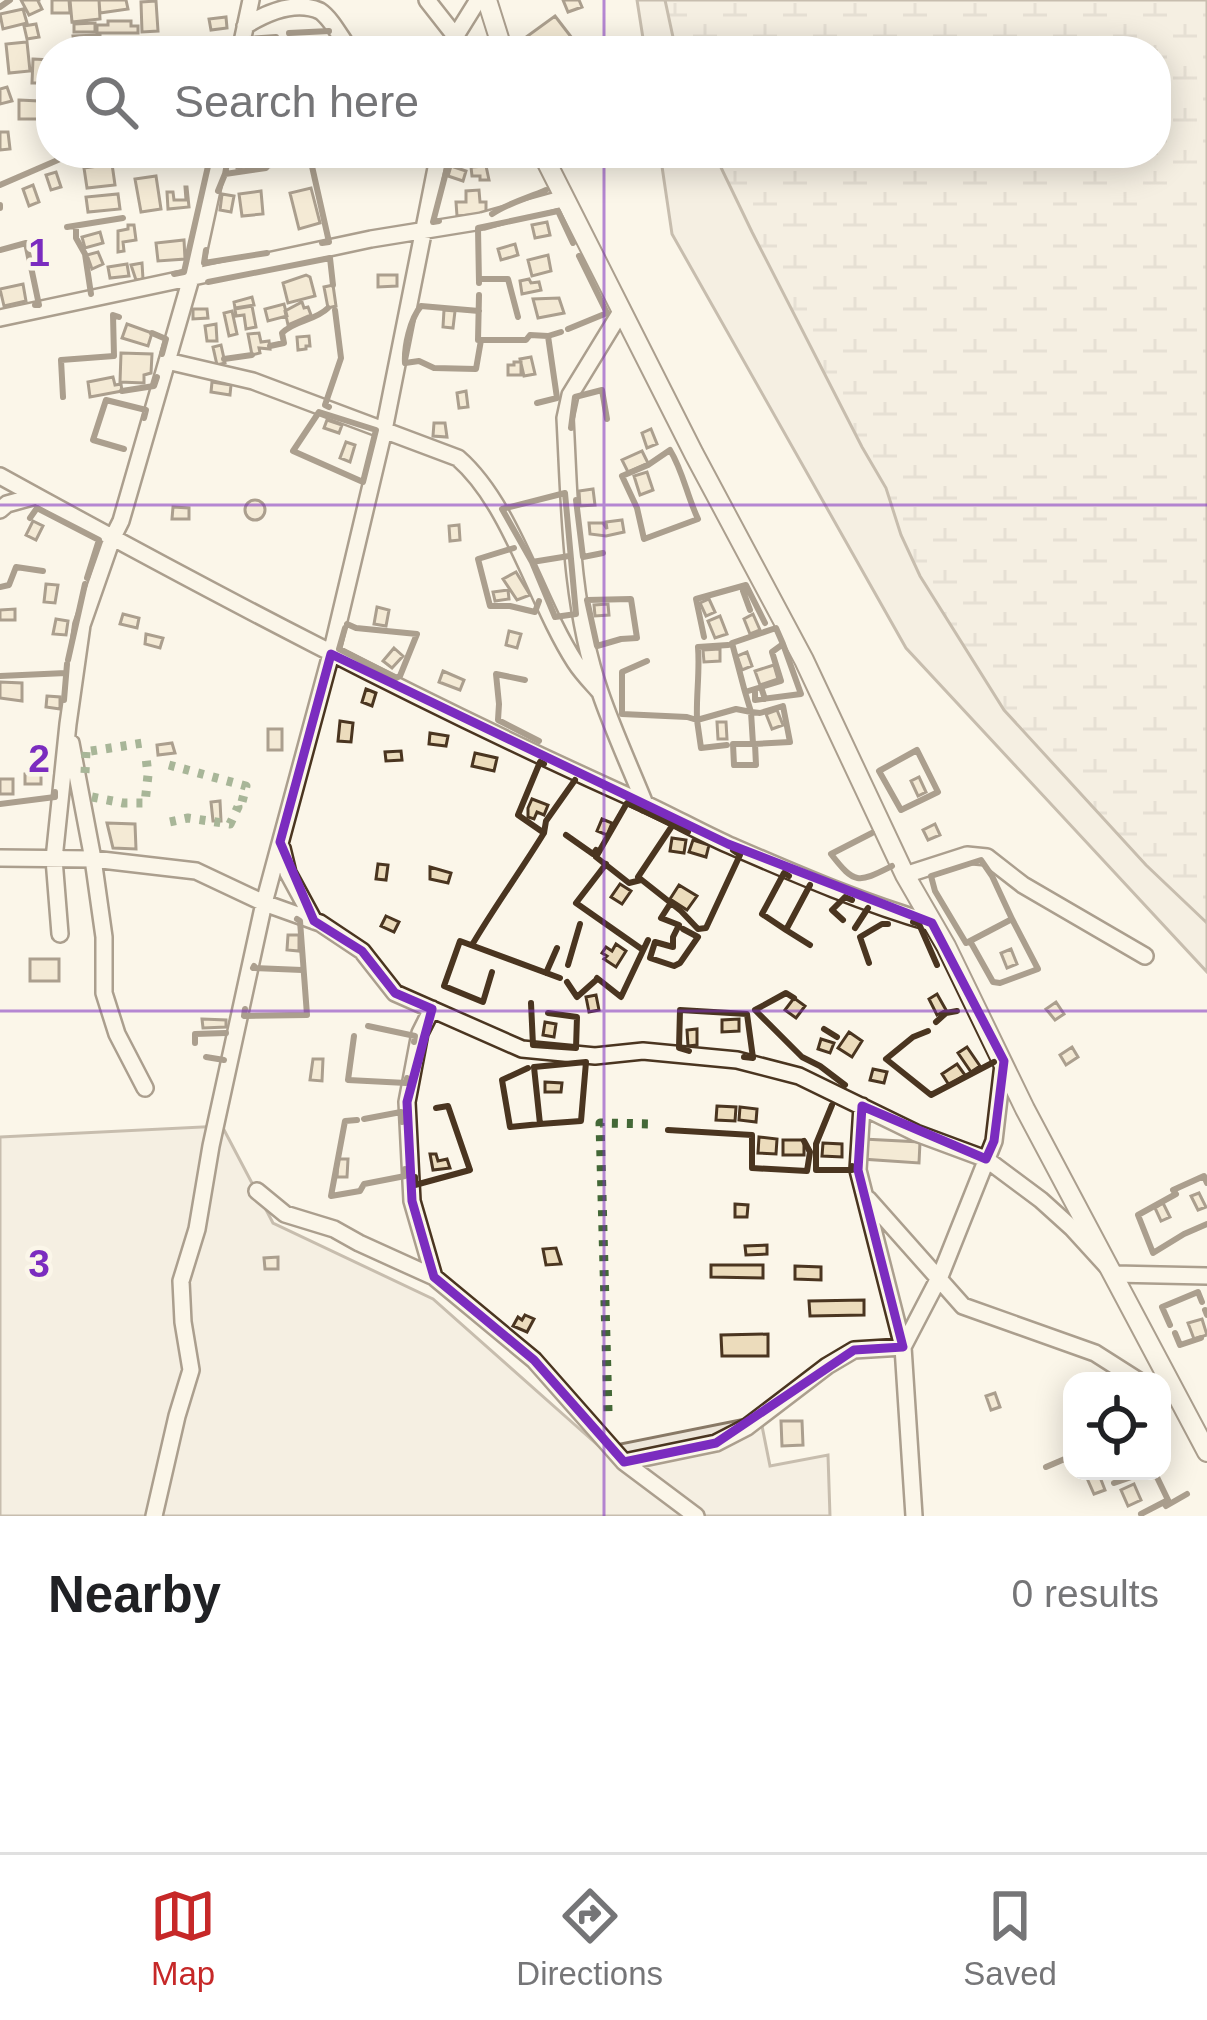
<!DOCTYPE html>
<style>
:root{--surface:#fff;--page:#f6f6f6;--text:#202124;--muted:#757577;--line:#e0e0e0;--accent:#c62828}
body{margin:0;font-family:Helvetica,sans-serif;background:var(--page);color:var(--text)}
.controls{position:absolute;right:36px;bottom:36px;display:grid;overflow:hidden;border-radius:24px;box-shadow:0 6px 30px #0003}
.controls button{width:108px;height:108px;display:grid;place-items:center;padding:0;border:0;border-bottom:3px solid var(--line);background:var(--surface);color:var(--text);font:60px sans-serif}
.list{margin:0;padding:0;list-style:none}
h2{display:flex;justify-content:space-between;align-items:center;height:156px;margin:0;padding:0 48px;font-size:51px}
h2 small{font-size:39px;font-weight:400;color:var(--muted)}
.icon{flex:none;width:66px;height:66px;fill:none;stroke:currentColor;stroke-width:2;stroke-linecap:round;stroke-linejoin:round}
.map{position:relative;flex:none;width:1207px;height:1516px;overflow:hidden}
.search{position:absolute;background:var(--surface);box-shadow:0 6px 30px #0003;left:36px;right:36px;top:36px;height:132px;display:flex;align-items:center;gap:30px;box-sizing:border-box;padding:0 42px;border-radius:48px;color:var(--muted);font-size:45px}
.sheet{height:336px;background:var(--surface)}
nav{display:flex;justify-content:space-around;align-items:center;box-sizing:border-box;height:168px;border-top:3px solid var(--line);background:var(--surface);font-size:33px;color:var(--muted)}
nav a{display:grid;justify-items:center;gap:6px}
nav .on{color:var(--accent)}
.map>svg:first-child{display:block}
.green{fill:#ede6d9;stroke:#887966;stroke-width:3}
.wetland{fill:url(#wetland-marsh);stroke:#887966;stroke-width:3}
.building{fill:#ecdcbc;stroke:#4a3520;stroke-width:3}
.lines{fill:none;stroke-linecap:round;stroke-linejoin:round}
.minor-casing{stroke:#4a3520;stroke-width:20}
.major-casing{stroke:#4a3520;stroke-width:22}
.minor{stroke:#fbf6e9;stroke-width:15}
.major{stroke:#fbf6e9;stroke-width:18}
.hedge{stroke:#436837;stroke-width:9;stroke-dasharray:6 9;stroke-linecap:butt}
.wall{stroke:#4a3520;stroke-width:6}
.marked{fill:none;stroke:#7b2cbf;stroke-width:9;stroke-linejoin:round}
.grid{fill:none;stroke:#7b2cbf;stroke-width:3;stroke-opacity:0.55}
.grid-label{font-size:39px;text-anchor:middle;font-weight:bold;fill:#7b2cbf;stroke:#fbf6e9;stroke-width:9;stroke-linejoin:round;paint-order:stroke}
</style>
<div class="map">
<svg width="1207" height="1516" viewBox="0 0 1207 1516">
<defs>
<pattern id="wetland-marsh" width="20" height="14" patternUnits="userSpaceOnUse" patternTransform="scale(3)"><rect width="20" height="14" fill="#ede6d9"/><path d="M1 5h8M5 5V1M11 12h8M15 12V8" fill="none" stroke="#cdc6ba"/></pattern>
</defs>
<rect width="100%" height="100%" fill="#fbf6e9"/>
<path class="green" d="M637 0H1207V972L906 648 672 234 660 153H1156V51H645Z
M222 1126 273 1223 433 1299 601 1448 760 1416 770 1466 828 1455 830 1516H0V1137Z"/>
<path class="wetland" d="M665 0H1207V923L1146 865 1004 710 920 576 901 535 886 488 862 447 752 232 714 153H1156V51H676Z"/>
<path class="building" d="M21 0H40L38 1 42 9 29 15Z
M52 0H69L70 13H52Z
M70 0H99L100 19 72 22Z
M99 0H126L128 9 100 13Z
M563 0H579L582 7 568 12Z
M156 1 158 31 142 32 141 2Z
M23 9 27 23 3 29 0 14Z
M555 16 582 51H530L522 40Z
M226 17 227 28 211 30 209 19Z
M108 21H131V26H138V33H97V25H108Z
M95 23V32H74V24Z
M36 24 39 37 27 39 24 26Z
M100 35V44L74 45 73 36Z
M27 42 30 71 9 73 6 44Z
M33 59 51 60V83H32Z
M7 87 12 101 0 104V89Z
M19 100 39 101V119H19Z
M0 132H8L10 149 0 150Z
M236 153H259L261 165 237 168Z
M273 153H283L286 161 266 168 262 157Z
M112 164 115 185 87 188 84 168Z
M451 166 466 171 463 181 448 176Z
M486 166 489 180H480V176H472L471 167Z
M56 172 61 187 51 190 46 175Z
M156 176 161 209 141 212 135 179Z
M33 185 39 202 29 206 23 189Z
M185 187H187L189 207 168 209 167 192H173L174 200H186Z
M311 188 320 223 299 229 290 193Z
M479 190 480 202H486V214L457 216 456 202H466V191Z
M261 191 263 214 242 216 239 194Z
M118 194 120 209 88 212 86 197Z
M222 194 234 196 231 212 220 210Z
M547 222 550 235 535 238 532 225Z
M128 225H134L136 240 123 242 124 251 118 252V231L128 229Z
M100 232 103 243 85 248 82 237Z
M184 240 185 259 158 261 156 243Z
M515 244 518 255 501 260 498 249Z
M98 252 103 264 92 269 87 255Z
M548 255 551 271 532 276 528 260Z
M142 263 143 279 136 280 131 265Z
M127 264 129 276 110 278 108 267Z
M306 275 310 277 315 296 288 303 283 283Z
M378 275H397V286L378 287Z
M529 279 531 283 539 282 541 290 522 294 520 281Z
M23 284 26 301 4 306 0 289Z
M333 285 336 306 328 308 324 287Z
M252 297 254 305 235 308 234 302Z
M559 298 564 313 538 318 533 299Z
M302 302 304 308 308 307 311 315 288 325 285 311Z
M284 304 287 316 268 321 265 309Z
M252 306 256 327 246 329 244 315 236 316 235 309Z
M193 309H207L208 318 193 319Z
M444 310 455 311 453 328 443 327Z
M232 311 237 334 229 336 224 313Z
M127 324 152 333 148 346 122 338Z
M216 324 217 341H207L205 326Z
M259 333 261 342 269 341 270 349 259 348 260 353 252 355 248 334Z
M309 336 310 346H306V349L298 350 297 337Z
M221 345 225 363 217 365 213 347Z
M121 353 152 354 151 373 144 375V383L120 382Z
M531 357 535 374 524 376 520 359Z
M514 362H521V375H508V365H514Z
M113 377 115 385 121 384 122 391 90 397 88 382Z
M212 382 231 385 230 395 211 392Z
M466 391 468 407 459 408 457 393Z
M327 420 342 425 339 433 324 428Z
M434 423H445L447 437 433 436Z
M651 429 657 444 647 448 642 433Z
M346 442 355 445 350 462 340 458Z
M642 451 648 463 628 472 622 460Z
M647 472 653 490 640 495 634 476Z
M593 489 595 505 580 506 579 491Z
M245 510a10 10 0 1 1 20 0a10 10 0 1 1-20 0Z
M173 507 189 508V519H172Z
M622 520 624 532 606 536 590 534 589 523H603L607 529 606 522Z
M33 521 43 526 36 540 26 535Z
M459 525 460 540 450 541 449 526Z
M516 572 530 595 517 600 503 579Z
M46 584 58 585 55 603 44 602Z
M508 590 509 599 495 601 493 592Z
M709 599 715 612 706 616 700 603Z
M608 604 609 615 595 616 594 605Z
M377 607 389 610 386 626 374 624Z
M15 609V620H0V610Z
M123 614 139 618 137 628 120 624Z
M753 614 760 630 750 634 744 619Z
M720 616 727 634 715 638 708 621Z
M56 619 68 621 66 635 53 634Z
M509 631 521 634 517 648 506 645Z
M146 634 163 638 160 648 145 644Z
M394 648 403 656 392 668 383 661Z
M720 649V661L704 662 703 650Z
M747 652 752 666 742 670 737 656Z
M774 665 778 679 760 685 755 671Z
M443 671 464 680 460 690 439 682Z
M0 682 22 683V701L0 698Z
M366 689 376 693 372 706 362 702Z
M47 696 60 697V709L46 707Z
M777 710 783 725 772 729 766 714Z
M340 721 353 723 351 742 338 741Z
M717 722H726L727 739H718Z
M268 729H282V750H268Z
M430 733 448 736 446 746 429 744Z
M172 743 175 753 158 755 157 745Z
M401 751 402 760 386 761 385 752Z
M475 753 497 758 494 771 472 766Z
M25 774H41V784H25Z
M919 777 926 792 918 796 911 781Z
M0 779H13V794H0Z
M532 799 548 805 544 815 537 812 534 819 528 817V808Z
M220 801 221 821H213L211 802Z
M602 819 612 823 607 835 597 831Z
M107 823 135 824 136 849 113 848Z
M935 824 940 835 928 840 923 830Z
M672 838 686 840 684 853 670 851Z
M693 840 709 845 706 857 689 852Z
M378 864 388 865 386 880 376 879Z
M430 867 451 873 448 883 430 879Z
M620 884 631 891 622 904 611 897Z
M679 885 697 896 687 910 670 899Z
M386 916 399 922 394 932 381 926Z
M288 935H299V951L287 950Z
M616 944 626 951 616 967 604 959 607 956 602 953 606 947 612 951Z
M1011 949 1017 964 1007 968 1001 953Z
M30 959H59V981H30Z
M937 994 946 1010 937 1015 929 999Z
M596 995 599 1010 589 1012 586 997Z
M794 998 805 1006 796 1018 785 1010Z
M1056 1002 1064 1014 1055 1020 1046 1009Z
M202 1019 226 1020V1027L203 1028Z
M739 1019V1031L722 1032V1020Z
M545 1022 556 1024 554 1037 543 1035Z
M697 1029V1045L688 1046 687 1030Z
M849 1032 862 1041 852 1057 838 1048Z
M821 1039 834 1043 830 1053 818 1049Z
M967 1047 980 1066 971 1072 958 1053Z
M1072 1047 1078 1057 1066 1065 1060 1055Z
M313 1059H323L322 1081 310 1080Z
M957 1064 965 1075 949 1085 942 1074Z
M873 1069 887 1072 884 1083 870 1080Z
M545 1082 562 1083 561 1092H545Z
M717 1106 736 1107 735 1121 716 1120Z
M740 1107 757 1109 756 1122 739 1120Z
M759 1137 777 1139 776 1154 758 1153Z
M863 1139 920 1142 919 1163 862 1159Z
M783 1140H804V1155H783Z
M823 1143 842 1144V1157L822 1156Z
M430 1154H436L438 1161 447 1159 450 1168 433 1170Z
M338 1159H348L347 1177H337Z
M1199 1193 1206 1207 1198 1210 1191 1196Z
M1163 1203 1170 1217 1161 1221 1155 1208Z
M735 1204 748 1205 747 1217H735Z
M767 1245V1254L746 1255 745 1246Z
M556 1248 561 1264 546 1265 543 1249Z
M278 1257V1269H265L264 1258Z
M711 1265H763V1278L711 1277Z
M795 1266 821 1267V1280L795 1279Z
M864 1300V1315L810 1316 809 1301Z
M525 1315 534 1319 527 1332 513 1326 518 1317 522 1320Z
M1202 1319 1207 1335 1194 1339 1188 1323Z
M768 1334V1356H722L721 1335Z
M995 1393 1000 1407 991 1410 986 1396Z
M781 1421H802L803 1445 782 1446Z
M1098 1472 1105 1490 1094 1494 1086 1476Z
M1134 1484 1141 1500 1128 1506 1121 1490Z"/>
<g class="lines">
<defs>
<path id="minor" d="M427 0 467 51
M245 26C266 13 295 0 320 11 332 19 342 40 351 51
M454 44 455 37 478 0
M240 51 251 0
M622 310 570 395 565 418C570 510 570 604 600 692 613 730 630 767 645 804
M0 318 371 239 482 221 565 198
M167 361 253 381 458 458C512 505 536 602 575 662 582 673 591 682 599 691
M0 476C210 592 421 703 639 801 670 815 698 831 729 845 796 874 862 903 932 923
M0 510 7 504 36 496
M71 743 93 859 104 937V993L117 1034 145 1088
M282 848 288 873 314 921
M0 858 93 859 196 871 264 903 320 923 362 951 395 993 522 1049 595 1056 643 1051 737 1060 799 1076 916 1133 986 1159 1041 1200 1072 1228 1114 1274 1207 1276
M905 875 967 855 987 857 1023 885 1145 956
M60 934 54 859 68 724 82 625 112 539 121 521 198 254 220 153
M432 1009 420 1033 407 1102 412 1201 434 1277
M257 1191 285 1214 334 1229 359 1243 434 1277 534 1360 624 1462 696 1516
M868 1199 963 1306 1095 1353 1139 1381
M624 1462 716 1443 747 1427 827 1366 854 1350 903 1347 858 1170 862 1106
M154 1516 177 1416 191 1370 183 1322 181 1281 197 1229 211 1146 264 903 331 654 384 430 439 153
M914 1516 903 1347 941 1274 994 1141 1003 1064"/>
<path id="major" d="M487 0 503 51
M542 153 694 454 804 660 905 875 946 946 1025 1109 1207 1452"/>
</defs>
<use href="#minor" class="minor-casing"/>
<use href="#major" class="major-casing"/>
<use href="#minor" class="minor"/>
<use href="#major" class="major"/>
<path class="hedge" d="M91 751 143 743
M169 765 246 786 242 802H237L238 807 230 824 188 818 169 822
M85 773 86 752
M92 797 123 803H145L148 775 146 757
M608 1411 600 1123 654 1124"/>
<path class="wall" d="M0 7 10 0
M289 33 329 31
M248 45 249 39 276 37
M229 153 225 174 266 168
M309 153 329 242 322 243
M286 161 308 153
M0 185 74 153
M218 191 225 174
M0 205V208
M492 214C508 203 528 198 546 190
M439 221 433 222 451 153
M76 226V238L85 254 91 294
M67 227 123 218
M0 250 26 243 39 305H35
M206 250 204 263 267 253
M174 274 184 272 211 153
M479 279H508L518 317
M208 282 330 258 333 285
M479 283 478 228 558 211 573 243
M479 295 478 340H526L530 335 548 336
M479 311 421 306C410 319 404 347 405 363L419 361 434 368 476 369 481 340
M568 329 607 313 579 256
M152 333 166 339 162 354
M270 346 284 343 282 333C295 320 315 321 328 308
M224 359 252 355
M122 391 154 386 157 377
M63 397 61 360 114 356 113 315 119 317
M537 403 557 398 548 336 561 332
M329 407 325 405 341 358 335 310
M319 412 376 430 363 482 293 451Z
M571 428 575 397 602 390 607 419
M124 449 93 440 106 400 146 410 144 418
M670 450C683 471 687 496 698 519L644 539 637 508 622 476 648 465Z
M565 493 576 614 555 617 532 562 502 509Z
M576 500 583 557 603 553
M30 518 37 508 99 540 87 578
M514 548 478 559 490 606H510L535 612 539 601
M532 562 569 556
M0 587 9 585 16 567 43 571
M743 591 750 610
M631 599 637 638 621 639 597 646 587 600Z
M345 628 339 649 396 678 400 676 417 634 356 628 347 624
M704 637 696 599 746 585 765 623
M68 660 85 584
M647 661 622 672V714L687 717 697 720C696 695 700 672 698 647L728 645
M0 676 66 673
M525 680 496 674 499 704 498 720 539 741
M755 689V700L801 694 783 644 772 652 781 681 761 687 765 699
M745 692 732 643 776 628 783 644
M64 700 67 664
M733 744H755L756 765H734Z
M755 744 790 742 783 706 760 713 751 712 745 692 758 688
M727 745 701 748 697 720 736 709 751 712 753 744
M917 750 938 792 901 810 879 771Z
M544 764 540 762 518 815 544 833 546 821 575 780
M0 804 55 797V792
M672 826 638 877 681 911 698 929 706 928 740 855 733 850
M872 833 831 854C855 885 858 883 892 866
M566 835 593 854 596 850
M606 864 576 903 643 950
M789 876 784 873 762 914 786 930 810 885
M641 880 629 883 596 857 627 803 688 832
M670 904 661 918 679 925 673 937V947L655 942 650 958 674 966 680 963 698 937 683 929
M843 920 832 910 845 897 852 900
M913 922 919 924 937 965
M855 928 868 908
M786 930 810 945
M970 941 993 982 1000 983 1038 969 1012 919 970 941 966 943 935 891 931 876 981 860 992 876 1012 919
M472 945C495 906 520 872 544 833
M869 963 860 937 882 924H888
M568 965 580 924
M254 966 253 968 302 970
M492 972 483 1002 444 986 460 941 560 978
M546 973 557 948
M597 978 621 997 648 940
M567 982 577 997 595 981
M794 998 786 993 755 1010 802 1057 820 1066 845 1085
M531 1003 533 1045 576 1048 577 1017 548 1013
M245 1009 244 1016 307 1015 300 921 297 919
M936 1022 946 1013 957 1011
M368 1026 415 1036 414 1042
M824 1029 837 1037
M928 1031 913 1037 886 1059 931 1095 994 1062
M354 1036 348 1080 406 1083 407 1078
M195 1043V1034L226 1033
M689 1051 679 1048 680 1010 747 1014 753 1058 744 1057
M206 1057 224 1060
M586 1062 581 1121 540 1124 534 1067Z
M528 1068 502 1080 510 1127 540 1124
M832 1105 816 1144V1170H852V1166
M364 1119 401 1112 402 1122
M357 1120 345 1121 331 1196 360 1191 364 1184 405 1176V1169
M668 1130 752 1135V1168L807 1171 810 1152 804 1141
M415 1177V1185L470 1170 448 1106 436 1108
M1207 1183 1204 1176 1173 1190 1176 1194 1138 1215 1153 1253 1184 1234 1207 1224
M1205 1310 1207 1315
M1170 1325 1162 1307 1198 1292 1202 1302
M1175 1333 1180 1345 1201 1338
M1046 1467 1067 1458 1072 1460
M1114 1483 1149 1471
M1166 1506 1187 1494
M1141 1514 1168 1500 1154 1471"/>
</g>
<path d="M0 0H1207V1516H0ZM331 654 728 844 932 923 1004 1061 994 1141 986 1159 862 1106 858 1170 903 1347 854 1350 716 1443 624 1462 534 1360 434 1277 412 1201 407 1102 432 1009 395 993 362 951 314 921 280 842Z" fill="#fbf6e9" fill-opacity=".55" fill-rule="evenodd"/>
<path class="marked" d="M331 654 728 844 932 923 1004 1061 994 1141 986 1159 862 1106 858 1170 903 1347 854 1350 716 1443 624 1462 534 1360 434 1277 412 1201 407 1102 432 1009 395 993 362 951 314 921 280 842Z"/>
<path class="grid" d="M604 0V51M604 153V1516M0 505H1207M0 1011H1207"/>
<g class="grid-label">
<text x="39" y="266">1</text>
<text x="39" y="772">2</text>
<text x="39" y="1277">3</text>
</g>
</svg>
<div class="controls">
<button><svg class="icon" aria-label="locate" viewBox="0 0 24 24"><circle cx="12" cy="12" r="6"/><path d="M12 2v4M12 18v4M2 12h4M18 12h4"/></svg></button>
</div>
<div class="search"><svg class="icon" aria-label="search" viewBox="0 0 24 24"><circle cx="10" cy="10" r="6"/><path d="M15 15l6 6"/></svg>Search here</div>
</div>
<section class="sheet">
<h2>Nearby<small>0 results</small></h2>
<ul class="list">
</ul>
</section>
<nav>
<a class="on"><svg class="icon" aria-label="map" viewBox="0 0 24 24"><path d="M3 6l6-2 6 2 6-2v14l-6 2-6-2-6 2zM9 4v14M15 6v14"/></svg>Map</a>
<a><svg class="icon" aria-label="directions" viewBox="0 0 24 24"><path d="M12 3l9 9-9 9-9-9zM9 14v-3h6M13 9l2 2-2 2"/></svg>Directions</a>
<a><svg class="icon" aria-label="saved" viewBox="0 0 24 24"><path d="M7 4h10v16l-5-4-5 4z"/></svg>Saved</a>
</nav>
